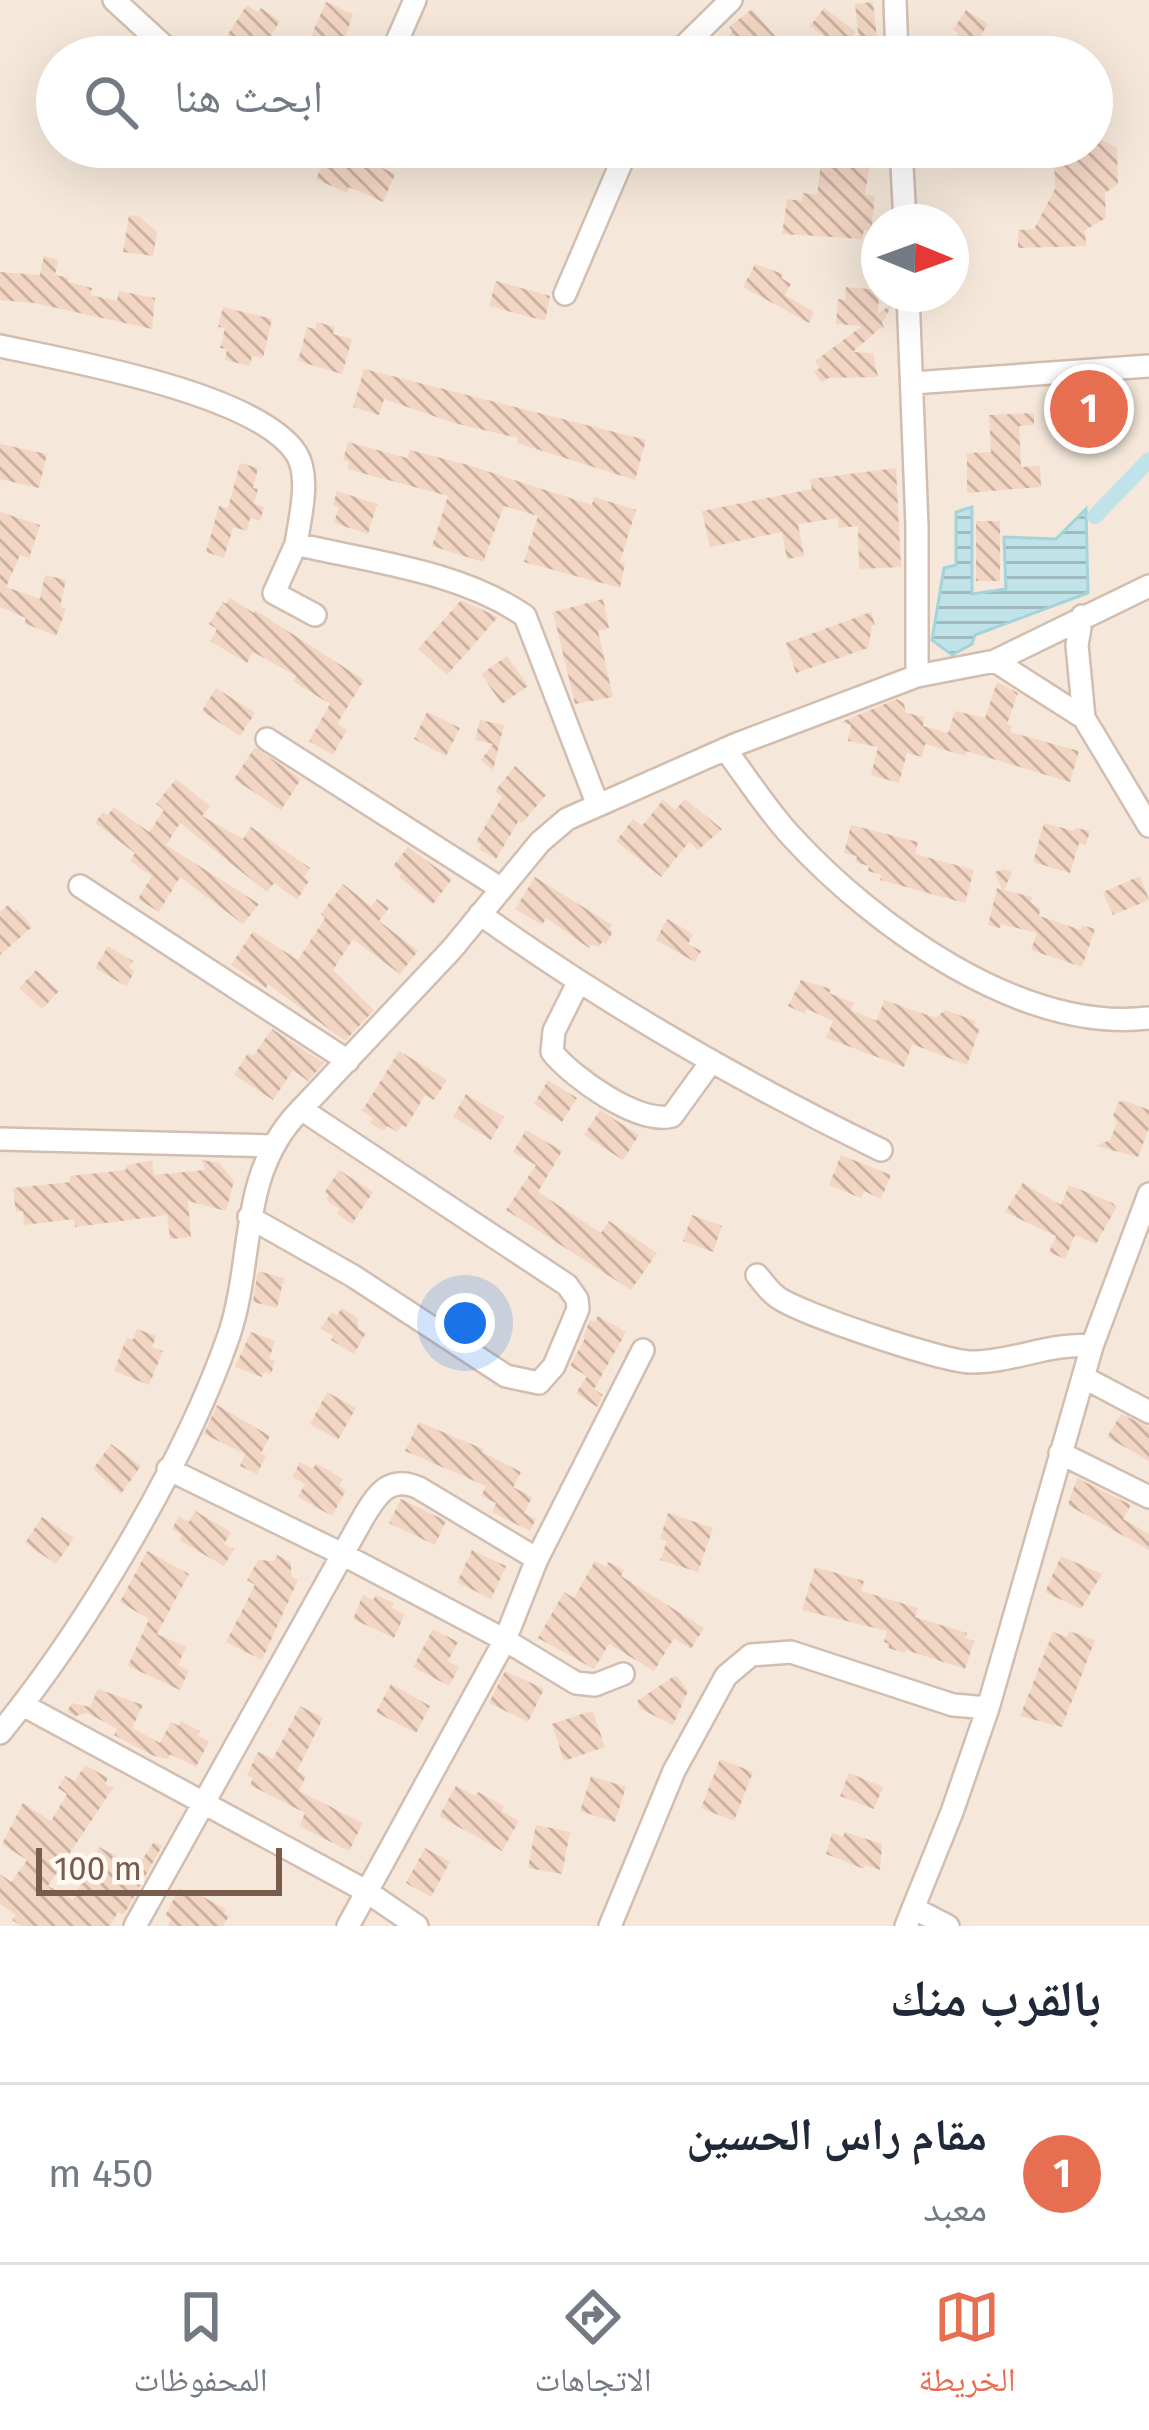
<!DOCTYPE html>
<html lang="ar">
<meta charset="utf-8">
<style>
:root{--surface:#fff;--page:#f2f2f3;--text:#1f2937;--muted:#747a83;--line:#e0e1e3;--accent:#e76f51}
body{margin:0;font-family:"Fira Sans","Noto Naskh Arabic",sans-serif;background:var(--page);color:var(--text);direction:rtl}
.compass{position:absolute;left:861px;top:204px;width:108px;height:108px;border-radius:50%;background:var(--surface);box-shadow:0 12px 48px #0002;rotate:91deg}
.scale{position:absolute;left:36px;bottom:30px;width:246px;box-sizing:border-box;padding-left:12px;border:6px solid #7a5c4d;border-top:0;font-size:33px;line-height:42px;white-space:nowrap;color:#7a5c4d;-webkit-text-stroke:9px #fffaf3;paint-order:stroke}
.you{position:absolute;left:465px;top:1323px;width:42px;height:42px;margin:-30px;border:9px solid #fff;border-radius:50%;background:#1a73e8;box-shadow:0 0 0 18px #1a73e833}
.badge{display:grid;place-items:center;width:78px;height:78px;border-radius:50%;background:var(--accent);color:#fff;font-size:39px;font-weight:700}
.pin{position:absolute;translate:-50% -50%;border:6px solid #fff;box-shadow:0 3px 12px #0006}
.list{margin:0;padding:0;list-style:none}
h2{display:flex;justify-content:space-between;align-items:center;height:156px;margin:0;padding:0 48px;font-size:51px}
h2 small{font-size:39px;font-weight:400;color:var(--muted)}
.list li{display:grid;grid-template-columns:78px 1fr auto;gap:36px;align-items:center;box-sizing:border-box;height:180px;padding:0 48px;border-top:3px solid var(--line)}
.list b{display:block;font-size:45px;white-space:nowrap}
.list p{margin:0;font-size:39px;white-space:nowrap;color:var(--muted)}
.list em{font-size:39px;font-style:normal;color:var(--muted)}
.icon{flex:none;width:66px;height:66px;fill:none;stroke:currentColor;stroke-width:2;stroke-linecap:round;stroke-linejoin:round}
.map{position:relative;flex:none;width:1149px;height:1926px;overflow:hidden;direction:ltr}
.search{position:absolute;background:var(--surface);box-shadow:0 12px 48px #0002;left:36px;right:36px;top:36px;height:132px;display:flex;align-items:center;gap:30px;box-sizing:border-box;padding:0 42px;border-radius:66px;color:var(--muted);font-size:45px}
.sheet{height:336px;background:var(--surface)}
nav{display:flex;justify-content:space-around;align-items:center;box-sizing:border-box;height:168px;border-top:3px solid var(--line);background:var(--surface);font-size:33px;color:var(--muted)}
nav a{display:grid;justify-items:center;gap:6px}
nav .on{color:var(--accent)}
.map>svg:first-child{display:block}
.residential{fill:#f5e8da;fill-rule:evenodd}
.water{fill:url(#water-rules);stroke:#a5d3da;stroke-width:3}
.lines{fill:none;stroke-linecap:round;stroke-linejoin:round}
.canal{stroke:#bfe3e8;stroke-width:16}
.building{fill:url(#building-back-hatch)}
.minor-casing{stroke:#d1beb0;stroke-width:26}
.minor{stroke:#fff;stroke-width:21}
</style>
<div class="map">
<svg width="1149" height="1926" viewBox="0 0 1149 1926">
<defs>
<pattern id="water-rules" width="6" height="5" patternUnits="userSpaceOnUse" patternTransform="scale(3)"><rect width="6" height="5" fill="#bfe3e8"/><path d="M0 2.5h6" fill="none" stroke="#a0bbbe"/></pattern>
<pattern id="building-back-hatch" width="6" height="6" patternUnits="userSpaceOnUse" patternTransform="scale(3)"><rect width="6" height="6" fill="#f3d5c3"/><path d="M-1 5l2 2M0 0l6 6M5-1l2 2" fill="none" stroke="#cab0a1"/></pattern>
</defs>
<rect width="100%" height="100%" fill="#fdf6ec"/>
<path class="residential" d="M0 0H1149V1926H0ZM57 57H1092V147H57ZM879 222H951V294H879Z"/>
<path class="water" d="M972 507V594L1006 589 1004 537 1056 539 1086 509 1088 593 975 635 972 644 952 655 932 640 944 568 956 565V512Z"/>
<g class="lines">
<path class="canal" d="M1095 516 1149 460"/>
</g>
<path class="building" d="M326 2 353 14 341 50 311 36Z
M873 2 878 48 860 50 855 4Z
M247 5 258 12 261 8 280 21 271 35 276 39 269 49 264 45 256 57H228L235 47 224 40Z
M824 8 856 32 842 50 810 26Z
M752 9 793 57H733L725 46 732 30 729 27Z
M966 10 988 24 967 57H951L950 46 958 33 953 30Z
M1092 135 1117 148 1118 184 1105 193 1106 218 1085 230 1086 246 1018 248V230L1034 229 1055 189 1054 149 1092 147Z
M330 147H357L353 154 395 174 383 202 349 187 347 193 316 179Z
M823 147H872L865 195 875 196 871 231 864 230 862 239 782 234 787 199 802 201 803 193 817 195Z
M129 215 140 217 157 232 153 256 123 252Z
M44 256 58 260 55 275 69 278 68 282 92 288 90 295 117 301 119 291 155 298 152 329 34 303 0 300V272L40 275Z
M755 264 783 274 781 278 791 284 785 295 814 312 809 323 743 287Z
M496 281 550 296 545 321 489 306Z
M846 287 879 290 878 314 893 303 882 323 884 328H880L853 352 873 353 878 377 828 378 822 383 814 372 820 368 815 361 862 326 836 324 838 299 845 300Z
M223 307 272 319 263 358 252 356 250 366 225 360 227 349 220 348 225 328 218 327Z
M317 322 335 327 333 334 352 339 342 374 298 361 307 327 315 329Z
M364 369 646 440 635 480 517 443 518 438 454 423 384 399 379 415 353 407Z
M1034 413V425L1019 426 1021 467 1040 466 1041 487 967 493V453L991 452 989 415Z
M348 442 407 458 410 450 468 465 592 505 594 497 636 510 620 562 625 563 620 588 524 562 538 516 504 506 483 562 432 546 448 496 347 469 349 462 343 460Z
M0 444 47 454 39 488 0 479Z
M240 463 258 468 253 488 258 489 254 504 264 507 260 521 250 518 247 531 233 527 224 558 206 552 219 506 228 508Z
M896 468 901 567 859 569 858 526 839 528 838 518 798 524 804 556 787 559 782 532 710 547 702 511 812 489 810 479Z
M337 491 377 504 368 534 334 523 339 507 333 505Z
M0 512 40 525 29 558 20 555 6 587 40 599 45 575 66 580 60 607 66 609 56 636 24 623 26 618 0 607Z
M976 521H1000V581H976Z
M230 598 254 613 255 610 364 680 337 724 347 730 333 755 309 741 330 704 293 681 296 676 253 652 247 663 210 641 217 629 209 624 223 602 226 604Z
M603 599 609 628 598 631 613 697 575 704 553 612Z
M461 600 498 617 447 675 418 649Z
M871 612 875 625 872 626 868 648 796 673 786 643Z
M507 656 528 686 502 704 481 674Z
M997 682 1018 693 1007 724 1012 726 1010 732 1079 751 1070 782 966 751 965 756 925 744 922 757 907 753 899 783 871 775 878 747 848 741 851 725 841 722 897 699 904 704 906 713 924 717 923 726 948 733 955 711 985 718Z
M216 688 255 713 240 736 202 711Z
M427 712 460 728 446 756 414 739Z
M480 720 504 725 493 770 481 760 493 744 475 740Z
M255 747 301 779 281 810 234 779Z
M515 766 546 795 522 823 519 820 496 859 479 849 481 845 476 842 502 797 495 791Z
M176 779 210 806 202 816 243 839 251 827 310 868 304 877 309 881 297 900 274 883 267 892 180 823 166 845 259 904 243 924 180 877 159 912 138 899 152 876 130 861 135 853 95 823 103 812 108 815 114 807 149 832 164 810 156 804Z
M685 799 722 829 698 850 689 842 661 877 616 841 633 819 642 826 663 800 675 810Z
M1044 823 1074 831 1075 828 1090 831 1086 845 1079 843 1070 873 1033 862Z
M851 825 918 842 915 854 974 870 965 903 880 880 882 875 868 871 869 866 855 862 857 856 844 853Z
M408 847 452 879 433 904 399 877 402 873 393 866Z
M1003 869 1012 872 1004 890 1032 897 1031 902 1040 909 1039 916 1081 930 1082 925 1095 929 1082 967 1031 950 1037 933 1001 924 1000 928 988 925 997 888 1002 890 995 872Z
M1140 876 1149 900 1113 915 1103 892Z
M535 877 612 925 609 929 613 931 606 944 602 942 599 947 592 944 589 948 546 918 542 925 515 909Z
M343 884 371 906 377 899 389 908 379 921 418 951 400 974 353 939 333 970 374 1010 345 1041 268 984 266 988 231 965 253 931 298 960 325 918 321 914Z
M8 905 14 912 17 909 32 927 0 955V912Z
M667 919 693 934 688 944 701 951 695 962 656 940Z
M108 946 133 961 129 967 135 971 126 986 95 968Z
M36 970 59 991 42 1009 19 988Z
M801 980 831 989 829 993 854 1003 851 1010 877 1021 884 1000 936 1018 945 1010 976 1021 974 1026 980 1028 967 1065 912 1044 904 1067 826 1038 833 1021 807 1009 805 1014 788 1006Z
M272 1029 324 1063 308 1081 293 1070 273 1100 234 1075 248 1053 253 1056Z
M399 1051 447 1080 434 1100 425 1095 406 1127 402 1125 397 1132 387 1126 384 1131 370 1123 373 1118 362 1111Z
M548 1080 577 1098 562 1122 534 1104Z
M466 1094 504 1117 491 1140 453 1117Z
M1125 1101 1149 1110V1128L1138 1157 1096 1146 1110 1140 1117 1123 1113 1116 1118 1102Z
M600 1110 639 1135 623 1160 584 1135Z
M526 1130 562 1151 538 1192 601 1233 609 1221 657 1253 631 1290 506 1210 536 1165 513 1152Z
M841 1155 891 1175 881 1199 864 1191 861 1198 829 1185Z
M202 1160 219 1163 234 1181 226 1211 188 1201 191 1237 170 1239 167 1215 75 1227 74 1219 24 1225 23 1211 16 1212 13 1188 70 1182V1176L126 1170V1165L152 1161 154 1175 205 1170Z
M339 1170 373 1192 352 1224 337 1214 340 1209 326 1200 329 1195 325 1192Z
M1023 1183 1061 1205 1069 1185 1113 1203 1116 1208 1096 1244 1075 1235 1065 1259 1049 1252 1056 1236 1005 1212Z
M692 1215 722 1226 713 1252 683 1241Z
M258 1271 284 1278 277 1308 253 1302Z
M342 1308 358 1318V1329L366 1333 354 1354 331 1340 333 1336 321 1328 332 1312 337 1315Z
M598 1316 626 1332 594 1389 603 1395 597 1407 576 1393 587 1376 570 1366 585 1338 583 1337 590 1320 594 1322Z
M137 1329 156 1336 152 1347 163 1351 149 1385 114 1371 127 1337 133 1340Z
M251 1332 275 1341 269 1359 275 1361 271 1374 264 1372 262 1377 235 1367Z
M327 1392 356 1408 338 1440 310 1424Z
M217 1405 270 1436 261 1453 266 1456 257 1474 240 1466 245 1454 204 1434Z
M1121 1414 1149 1427V1461L1107 1437Z
M419 1422 483 1449 482 1452 521 1472 513 1487 532 1497 524 1513 536 1519 530 1531 492 1512 496 1503 481 1496 486 1486 405 1451Z
M111 1444 141 1466 121 1494 93 1469Z
M300 1462 313 1469 316 1463 343 1479 339 1486 346 1490 332 1516 298 1497 305 1484 292 1477Z
M1077 1478 1131 1505 1123 1519 1149 1534V1550L1068 1505Z
M401 1499 446 1521 435 1545 389 1523Z
M195 1511 231 1532 224 1544 234 1549 224 1566 179 1540 182 1535 172 1529 179 1516 189 1522Z
M668 1513 713 1528 698 1572 660 1560 667 1541 660 1539Z
M42 1517 74 1538 56 1564 25 1543Z
M472 1550 506 1566 491 1599 457 1582Z
M147 1551 189 1574 157 1634 186 1647 178 1665 189 1670 180 1690 128 1666 149 1619 120 1602Z
M277 1555 291 1562V1576L298 1580 262 1660 226 1642 255 1585 247 1580 258 1560 274 1561Z
M1061 1556 1102 1574 1081 1609 1045 1592Z
M595 1561 606 1567 608 1562 624 1570 621 1576 704 1628 691 1649 674 1638 654 1671 609 1644 594 1669 538 1638 564 1592 574 1598Z
M815 1567 864 1581 861 1591 918 1608 915 1617 967 1633 966 1638 974 1641 965 1669 906 1650 905 1653 888 1648 889 1644 884 1642 887 1631 802 1610Z
M363 1595 373 1600 376 1595 394 1603 392 1608 405 1614 394 1638 353 1619Z
M433 1629 458 1642 448 1661 459 1667 449 1686 413 1667Z
M1069 1631 1095 1640 1062 1727 1020 1716 1053 1632 1067 1637Z
M505 1671 544 1689 528 1722 489 1703Z
M676 1675 688 1691 673 1725 641 1709 637 1701Z
M391 1684 430 1706 416 1733 376 1712Z
M98 1689 143 1705 132 1728 160 1743 171 1722 179 1726 181 1721 200 1731 198 1736 209 1741 196 1767 170 1754 168 1759 154 1756 114 1735 117 1729 88 1713 75 1716 67 1712 72 1703 90 1707Z
M300 1706 323 1718 297 1771 306 1776 299 1791 363 1823 349 1851 299 1826 305 1813 250 1785 253 1778 247 1775 258 1752 273 1759Z
M588 1712H593L605 1747 564 1761 552 1724Z
M720 1759 753 1772 734 1821 701 1808Z
M85 1765 108 1778 105 1784 113 1788 48 1886 73 1900 99 1847 137 1867 154 1842 162 1846 126 1911 123 1915 118 1912 110 1926H21L12 1920 16 1915 0 1904V1874L11 1882 27 1860 2 1844 23 1803 51 1821 67 1794 58 1788 65 1776 75 1781Z
M849 1773 883 1787 874 1809 840 1796Z
M591 1776 626 1787 615 1822 580 1811Z
M456 1786 475 1796 478 1792 504 1806 502 1811 519 1821 502 1851 439 1816Z
M536 1825 570 1832 562 1874 528 1868Z
M845 1832 882 1844 880 1870 865 1865 864 1869 826 1854 832 1833 843 1837Z
M425 1848 450 1862 431 1897 406 1883Z
M179 1889 186 1893 189 1890 226 1909 224 1913 229 1916 223 1926H167L171 1919 165 1916Z"/>
<g class="lines">
<defs>
<path id="minor" d="M114 0 176 57
M895 0 897 57
M390 57 415 0
M673 57 731 0
M901 147 905 222
M565 294 628 147
M908 294 917 526V676
M0 346C69 361 256 393 296 453 311 476 300 518 296 544 371 562 460 571 525 616L597 803
M913 383 1149 366
M296 544 274 593 315 615
M1082 616 1077 645 1084 718 1149 826
M995 661 1084 718
M267 739 500 888
M725 749C747 778 767 810 792 837 874 926 1021 1033 1149 1018
M80 886 348 1061
M480 914C607 1005 741 1082 881 1150
M578 983 554 1031 552 1052C572 1077 638 1125 672 1116L711 1062
M0 1139 272 1146
M249 1217 353 1276 506 1376 539 1383 554 1366 578 1309 577 1299 567 1285 301 1109
M757 1275C763 1282 769 1291 776 1296 794 1312 947 1363 972 1362 1013 1362 1052 1342 1092 1346
M1083 1377 1149 1412
M1060 1453 1149 1497
M168 1469 342 1554 505 1640 576 1683 595 1685 623 1674
M23 1705 366 1891 417 1926
M0 1733C85 1629 185 1462 229 1335 254 1260 239 1181 293 1118L452 949 540 842 567 819 737 744 917 676 995 661 1149 586
M913 1908 948 1926
M135 1926 364 1516C378 1493 390 1475 419 1488L537 1559
M348 1926 505 1640 537 1559 643 1350
M610 1926 674 1771 726 1676 751 1655 791 1652 953 1705 988 1708
M906 1926 952 1812 988 1708 1092 1346 1149 1194"/>
</defs>
<use href="#minor" class="minor-casing"/>
<use href="#minor" class="minor"/>
</g>
</svg>
<svg class="compass" viewBox="-18 -18 36 36"><path d="M0-13l5 13h-10z" fill="#e53935"/><path d="M0 13l5-13h-10z" fill="#747a83"/></svg>
<div class="scale">100 m</div>
<div class="you"></div>
<div class="pin badge" style="left:1089px;top:409px">1</div>
<div class="search"><svg class="icon" aria-label="search" viewBox="0 0 24 24"><circle cx="10" cy="10" r="6"/><path d="M15 15l6 6"/></svg>ابحث هنا</div>
</div>
<section class="sheet">
<h2>بالقرب منك<small></small></h2>
<ul class="list">
<li><span class="badge">1</span><div><b>مقام راس الحسين</b><p>معبد</p></div><em>450 m</em></li>
</ul>
</section>
<nav>
<a class="on"><svg class="icon" aria-label="map" viewBox="0 0 24 24"><path d="M3 6l6-2 6 2 6-2v14l-6 2-6-2-6 2zM9 4v14M15 6v14"/></svg>الخريطة</a>
<a><svg class="icon" aria-label="directions" viewBox="0 0 24 24"><path d="M12 3l9 9-9 9-9-9zM9 14v-3h6M13 9l2 2-2 2"/></svg>الاتجاهات</a>
<a><svg class="icon" aria-label="saved" viewBox="0 0 24 24"><path d="M7 4h10v16l-5-4-5 4z"/></svg>المحفوظات</a>
</nav>
